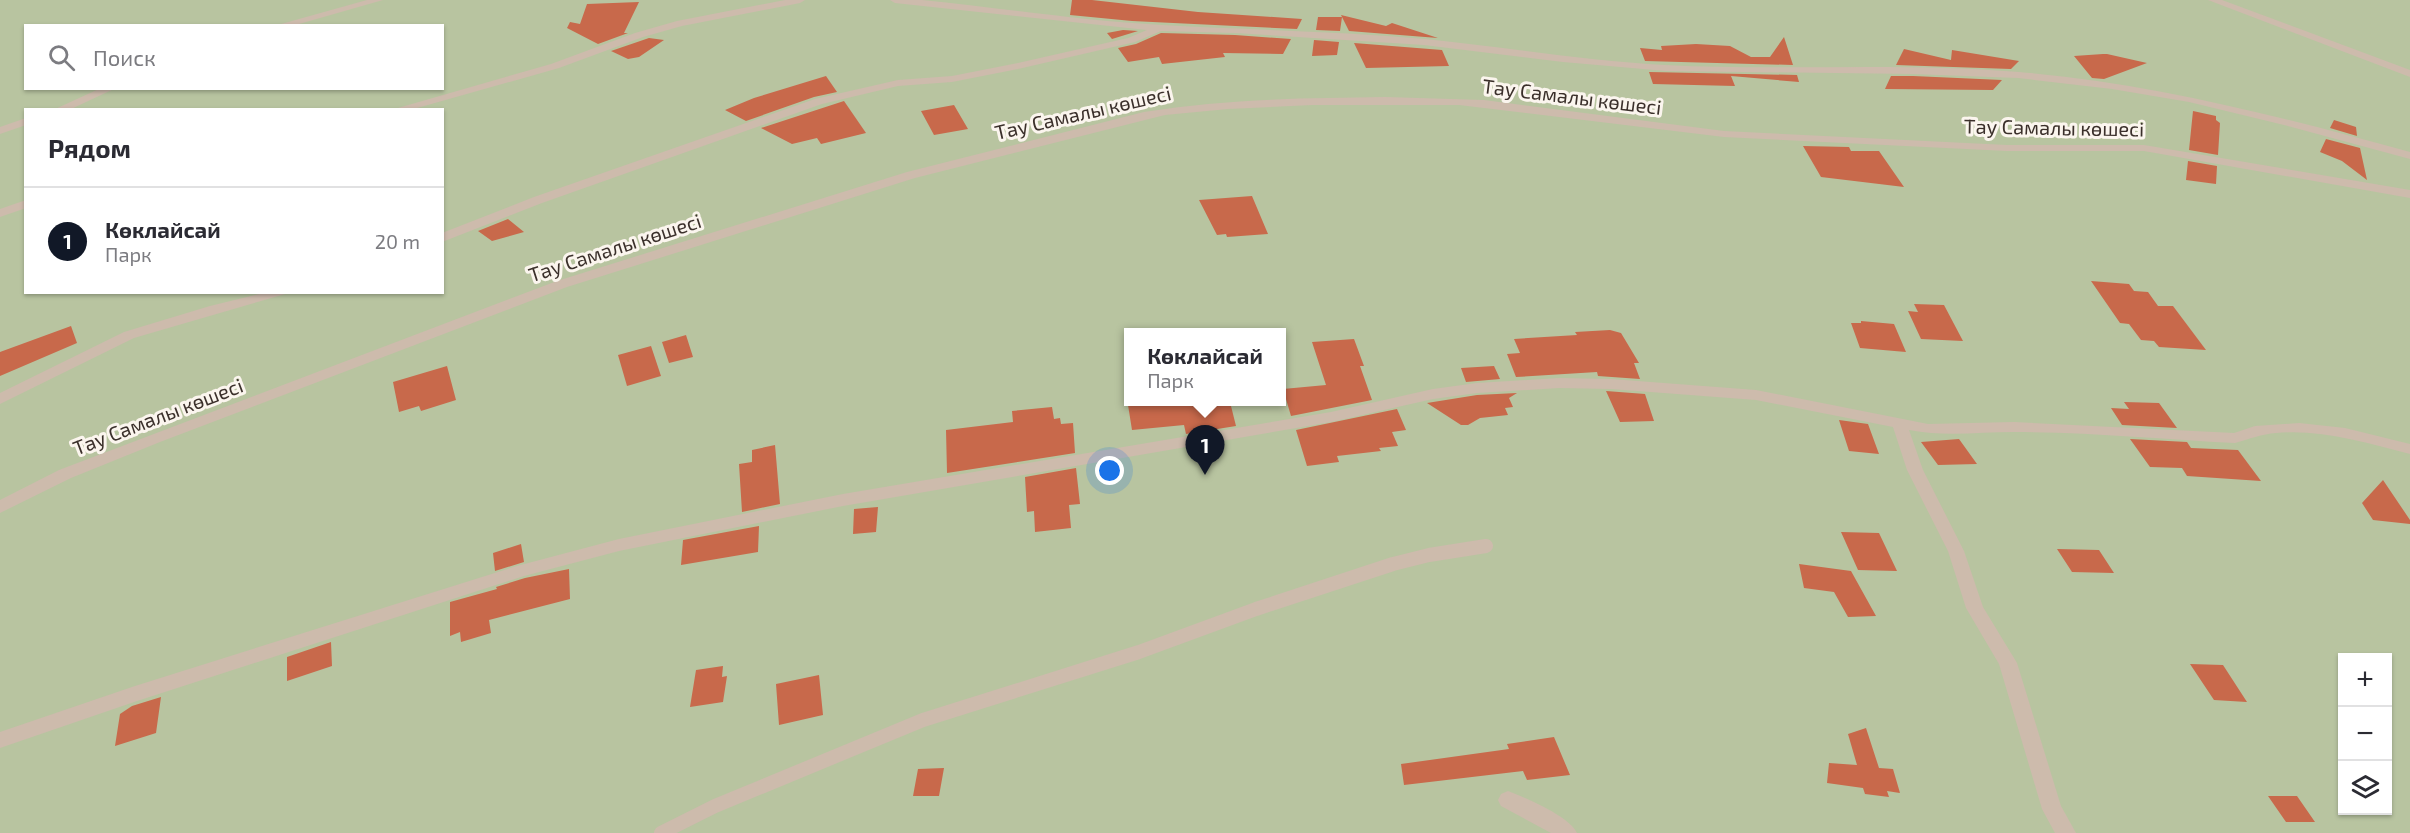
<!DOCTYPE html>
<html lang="ru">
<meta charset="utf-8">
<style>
:root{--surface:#fff;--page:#f7f7f7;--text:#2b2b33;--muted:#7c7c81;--line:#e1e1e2;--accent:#111827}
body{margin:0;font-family:"Exo 2",sans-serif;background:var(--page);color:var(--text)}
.controls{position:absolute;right:18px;bottom:18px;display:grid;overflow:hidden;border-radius:0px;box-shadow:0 2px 4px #0004}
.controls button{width:54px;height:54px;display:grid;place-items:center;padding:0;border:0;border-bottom:2px solid var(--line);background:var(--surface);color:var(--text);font:30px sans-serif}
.you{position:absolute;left:1110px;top:471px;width:21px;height:21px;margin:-15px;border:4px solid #fff;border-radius:50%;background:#1a73e8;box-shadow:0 0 0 9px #1a73e833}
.badge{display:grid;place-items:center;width:39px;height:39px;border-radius:50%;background:var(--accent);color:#fff;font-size:20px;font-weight:700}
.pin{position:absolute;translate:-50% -50px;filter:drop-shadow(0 2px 3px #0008)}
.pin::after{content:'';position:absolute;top:32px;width:21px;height:18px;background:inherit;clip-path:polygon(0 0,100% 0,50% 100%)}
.popup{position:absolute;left:1124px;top:328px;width:162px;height:78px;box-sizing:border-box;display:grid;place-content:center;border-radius:0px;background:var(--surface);filter:drop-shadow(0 2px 4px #0005);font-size:20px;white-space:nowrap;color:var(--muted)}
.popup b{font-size:22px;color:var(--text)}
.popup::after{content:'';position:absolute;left:50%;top:100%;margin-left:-12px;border:12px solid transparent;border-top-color:var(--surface)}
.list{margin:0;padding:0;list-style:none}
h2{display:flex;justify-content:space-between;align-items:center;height:78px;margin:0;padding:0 24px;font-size:26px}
h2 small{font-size:20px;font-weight:400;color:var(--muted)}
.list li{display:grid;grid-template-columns:39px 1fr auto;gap:18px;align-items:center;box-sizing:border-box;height:108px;padding:0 24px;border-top:2px solid var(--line)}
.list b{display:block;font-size:22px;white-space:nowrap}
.list p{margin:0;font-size:20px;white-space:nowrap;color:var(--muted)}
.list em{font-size:20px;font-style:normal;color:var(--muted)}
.icon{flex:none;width:33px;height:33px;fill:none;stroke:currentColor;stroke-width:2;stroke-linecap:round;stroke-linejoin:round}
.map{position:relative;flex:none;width:2410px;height:833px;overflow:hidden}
.search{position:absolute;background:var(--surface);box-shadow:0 2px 4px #0004;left:24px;top:24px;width:420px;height:66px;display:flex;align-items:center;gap:15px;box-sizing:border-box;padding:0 21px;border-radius:0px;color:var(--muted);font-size:22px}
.panel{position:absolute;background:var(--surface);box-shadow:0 2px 4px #0004;left:24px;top:108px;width:420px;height:186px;border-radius:0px}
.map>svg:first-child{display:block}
.green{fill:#b8c4a0;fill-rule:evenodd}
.building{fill:#c8694b}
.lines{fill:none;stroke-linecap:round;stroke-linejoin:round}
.service{stroke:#cdbbac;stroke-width:14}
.minor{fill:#cdbbac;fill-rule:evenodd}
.tertiary{fill:#cdbbac;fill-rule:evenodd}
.labels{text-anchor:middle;stroke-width:6;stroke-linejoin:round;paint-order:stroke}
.street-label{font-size:20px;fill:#3b302b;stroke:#fbf5ee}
</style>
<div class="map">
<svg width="2410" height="833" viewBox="0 0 2410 833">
<rect width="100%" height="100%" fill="#f4ebe1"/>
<path class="green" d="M0 0H2410V833H0ZM26 26H442V88H26ZM26 110H442V292H26ZM1128 332H1282V402H1128ZM2342 658H2388V810H2342Z"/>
<path class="building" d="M1072 0H1092L1198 12 1302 19 1297 29 1132 21 1070 15Z
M639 2 624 33H628L598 44 567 28 570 22 580 24 587 4Z
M1341 15 1386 26 1392 23 1438 38 1349 31Z
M1318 17H1342L1340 31 1316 30Z
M1123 30 1138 31 1112 39 1107 33Z
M1161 33 1235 35 1291 39 1283 54 1223 53 1225 57 1162 64 1159 57 1128 62 1118 48 1136 44Z
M1784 37 1793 65 1645 61 1640 48 1662 50 1661 46 1696 44 1730 46 1751 57H1770Z
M649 38 664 40 639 57 628 59 611 51Z
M1314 40 1339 42 1337 55 1312 56Z
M1354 43 1442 50 1449 66 1366 68Z
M1904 49 1951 60 1952 50 2019 61 2011 69 1896 65Z
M2103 54H2107L2147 63 2104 79 2092 78 2074 56Z
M1649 72 1797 75 1799 82 1731 76 1735 86 1653 84Z
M826 76 837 92 814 97 746 121 725 110 754 98Z
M1891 76H1913L2002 80 1993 90 1885 89Z
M844 101 866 133 821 144 817 138 792 144 761 128Z
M954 105 968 129 934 135 921 111Z
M2193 111 2216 116V120L2220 123 2218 155 2189 150Z
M2334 120 2356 127 2357 136 2330 128Z
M2326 139 2360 148 2367 180 2342 161 2320 152Z
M1803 146 1849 147 1851 151H1879L1904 187 1821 177Z
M2188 161 2217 166 2216 184 2186 180Z
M1252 196 1268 234 1227 237 1226 234 1217 235 1199 200Z
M508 219 524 232 492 241 478 231Z
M2091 281 2129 284 2134 291 2148 292 2158 306H2173L2206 350 2159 347 2154 341 2141 340 2129 324 2120 323Z
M1914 304 1944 305 1963 341 1921 339 1908 311 1918 312Z
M1861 321 1894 324 1906 352 1860 348 1851 323H1861Z
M71 326 77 343 0 376V352Z
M1610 330 1621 333 1639 363H1634L1640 379 1598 376 1597 372 1516 377 1507 354 1520 353 1514 339 1577 335 1575 332Z
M686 335 693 357 669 363 662 342Z
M1354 339 1364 366H1360L1372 400 1291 416 1283 389 1326 385 1312 342Z
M651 346 661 376 627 386 618 355Z
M447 366 456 400 421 411 419 406 399 412 393 382Z
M1494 366 1500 379 1466 382 1461 368Z
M1606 391 1645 394 1654 421 1620 422Z
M1517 393 1509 398 1513 407 1505 408 1508 415 1480 418 1468 425H1461L1427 403 1477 395Z
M1158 402H1230L1236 426 1186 434 1184 425 1132 430 1128 405Z
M2124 402 2159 403 2177 428 2122 425 2111 408 2129 409Z
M1052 407 1054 419 1060 418 1061 424 1073 423 1075 453 947 473 946 430 1013 422 1012 411Z
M1397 409 1406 430 1392 432 1398 446 1379 448 1381 451 1337 456 1339 462 1307 466 1296 430Z
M1839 420 1868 424 1879 454 1849 451Z
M1959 439 1977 464 1938 465 1921 442Z
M2130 439 2187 442 2191 448 2238 450 2261 481 2187 476 2182 468 2150 467Z
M775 445 780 504 742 512 739 464 752 462V450Z
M1076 468 1080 504 1069 505 1071 528 1035 532 1034 511 1027 512 1025 477Z
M2383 480 2410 520V524L2373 520 2362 503Z
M878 507 876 532 853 534 854 509Z
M759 526 758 552 681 565 683 540Z
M1841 532 1879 533 1897 571 1858 570Z
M521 544 524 562 495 571 493 553Z
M2057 549 2099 550 2114 573 2072 572Z
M1799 564 1851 571 1876 616 1848 617 1834 592 1804 588Z
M569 569 570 599 489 620 491 633 461 642 460 632 450 636V602L497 589 496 587 525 578Z
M331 642 332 666 287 681V657Z
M2190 664 2223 665 2247 702 2214 700Z
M723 666 722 677 727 676 723 702 690 707 696 670Z
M819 675 823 715 779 725 776 684Z
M161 697 156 733 115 746 120 714 132 706Z
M1866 728 1879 768 1893 769 1900 793 1887 791 1889 797 1865 794 1863 788 1827 783 1829 763 1857 765 1848 734Z
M1554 737 1570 775 1527 780 1523 771 1404 785 1401 764 1509 749 1507 744Z
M944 768 939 796H913L918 769Z
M2268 796H2297L2315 822H2286Z"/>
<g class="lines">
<path class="service" d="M661 833 715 806 923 720 1139 652 1256 609 1393 564 1429 555 1486 546"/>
<path class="minor" d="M367 0H383L292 26H274Z
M785 0H805L800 3 682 26 643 37 559 68 410 110H391L551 64 635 33 677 21Z
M890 0H922C1002 8 1082 21 1162 25 1250 30 1338 31 1425 39 1505 47 1585 61 1665 65 1783 71 1902 62 2019 72 2153 83 2281 117 2410 152V159L2284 125 2189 102 2112 89 2018 78 1913 74 1666 71 1563 62 1424 45 1235 33 1161 31 1135 42 1018 69 952 82 898 86 822 104 542 203 442 242V233L534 197 815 99 898 80 952 76 1018 63 1128 38 1147 30 895 3Z
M2208 0H2222L2410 70V77Z
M101 88H116L69 110H53Z
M26 118V125L0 134V127Z
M26 200V208L0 217V209Z
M267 292H292L134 338 0 404V393L124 332 210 306Z
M1559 378 1611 379 1756 390 1928 424 2014 422 2234 433 2255 426 2299 423 2345 428 2410 444V454C2367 443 2321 429 2276 433 2262 434 2249 439 2235 443 2162 439 2088 432 2014 432 1979 432 1945 437 1909 430L1923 470 1964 551 1983 607 2017 663 2061 806 2076 833H2055L2042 809 1999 664 1966 608 1948 551 1907 470 1893 427 1756 400 1611 389 1559 388 1477 393 1433 399 1331 422 843 506 619 551 524 576 137 701 0 748V732L135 686 517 566 619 539 843 494 1331 412 1433 389 1477 383Z
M1508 791C1526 798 1569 816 1577 833H1551L1501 806 1498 800 1501 794Z"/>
<path class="tertiary" d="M1385 97 1484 100 1724 131 2007 145H2144L2410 190V198L2144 151H2007L1724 137 1459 105H1312L1228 109 1165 115 915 178 567 287 160 442 71 478 0 513V500L59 470 557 281 907 172 1144 112C1224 99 1305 98 1385 97Z"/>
</g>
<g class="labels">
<g class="street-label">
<text transform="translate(1572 97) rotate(7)" y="7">Тау Самалы көшесі</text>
<text transform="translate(1083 113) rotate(-13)" y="7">Тау Самалы көшесі</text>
<text transform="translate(2054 128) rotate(1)" y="7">Тау Самалы көшесі</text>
<text transform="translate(615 248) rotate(-18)" y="7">Тау Самалы көшесі</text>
<text transform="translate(158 417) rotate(-21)" y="7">Тау Самалы көшесі</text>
</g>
</g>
</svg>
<div class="controls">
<button>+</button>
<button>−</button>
<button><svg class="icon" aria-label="layers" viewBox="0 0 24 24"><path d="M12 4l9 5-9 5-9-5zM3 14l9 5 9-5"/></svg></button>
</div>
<div class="you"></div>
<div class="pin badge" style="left:1205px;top:475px">1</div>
<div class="popup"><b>Көклайсай</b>Парк</div>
<div class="search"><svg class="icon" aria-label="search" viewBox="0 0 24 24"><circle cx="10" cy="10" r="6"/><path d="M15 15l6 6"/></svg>Поиск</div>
<section class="panel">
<h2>Рядом<small></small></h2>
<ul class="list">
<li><span class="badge">1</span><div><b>Көклайсай</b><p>Парк</p></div><em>20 m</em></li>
</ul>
</section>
</div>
